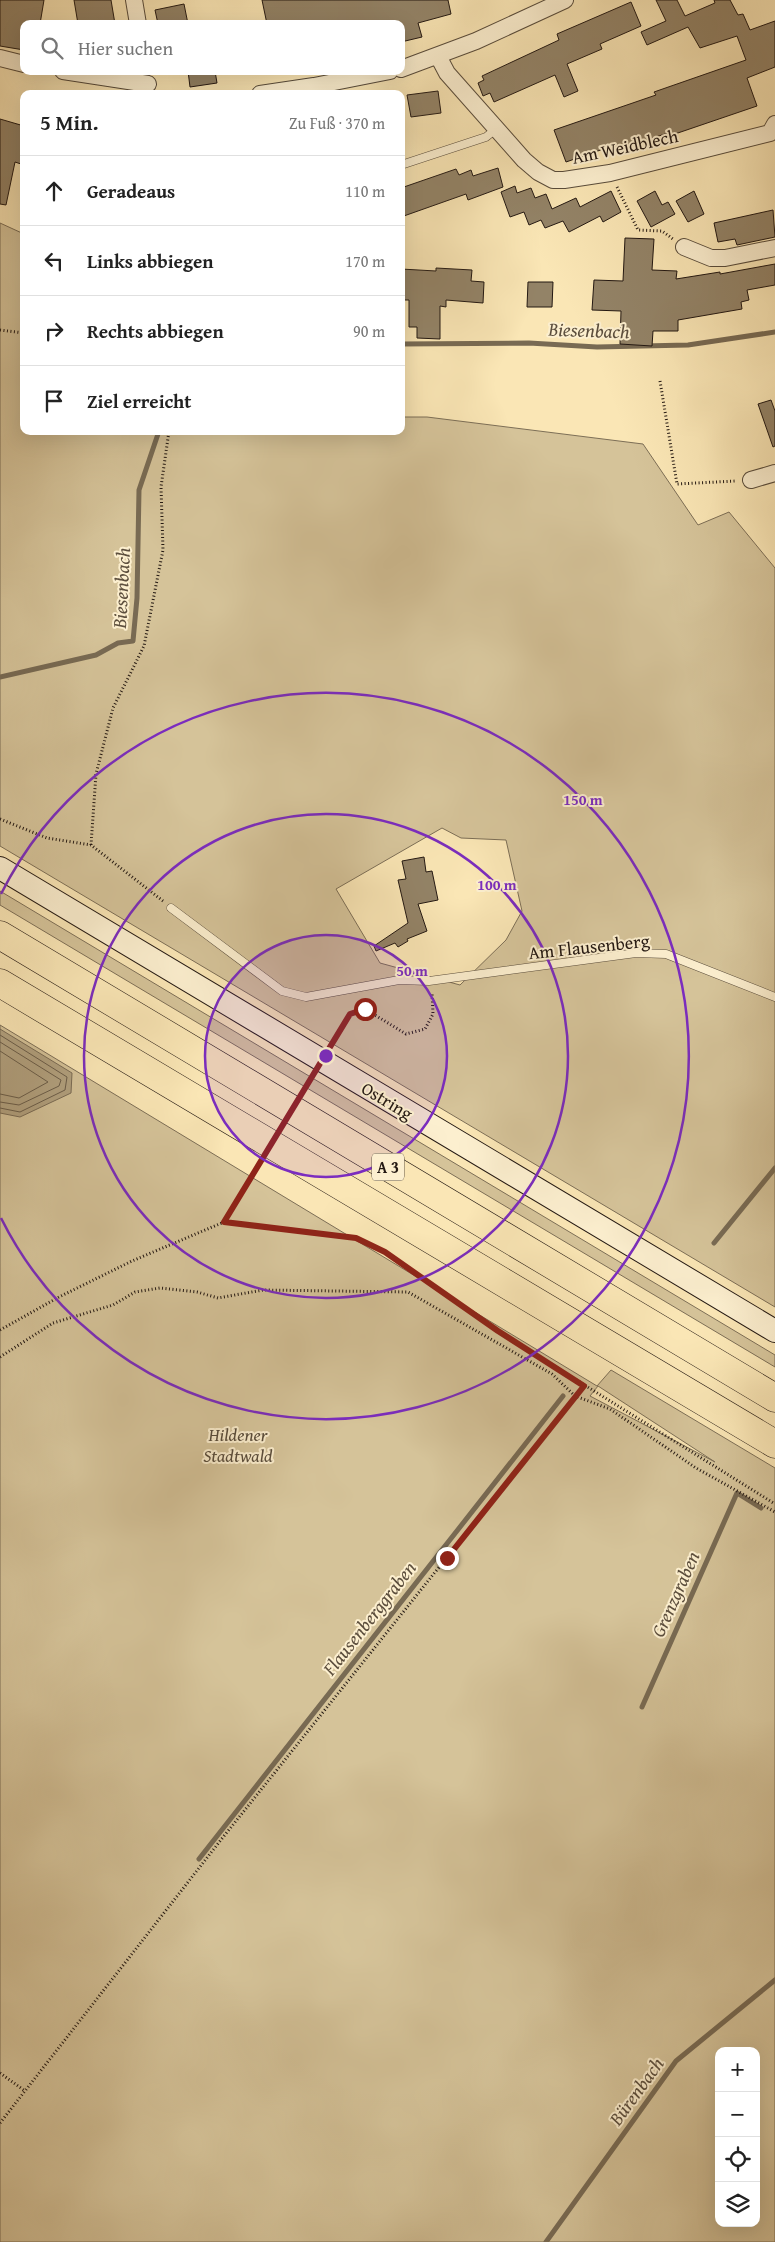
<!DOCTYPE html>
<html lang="de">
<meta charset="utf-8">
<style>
:root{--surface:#fff;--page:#f6f6f6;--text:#222;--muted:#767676;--line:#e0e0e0}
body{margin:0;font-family:"Gentium Book Plus",serif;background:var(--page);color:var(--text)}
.controls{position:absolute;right:15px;bottom:15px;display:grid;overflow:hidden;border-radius:10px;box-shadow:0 5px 20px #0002}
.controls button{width:45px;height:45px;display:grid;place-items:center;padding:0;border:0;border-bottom:1px solid var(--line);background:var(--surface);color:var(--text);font:25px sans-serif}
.stop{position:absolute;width:15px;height:15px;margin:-11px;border:4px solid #8f2418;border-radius:50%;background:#fff}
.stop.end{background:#8f2418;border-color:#fff;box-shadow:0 1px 5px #0008}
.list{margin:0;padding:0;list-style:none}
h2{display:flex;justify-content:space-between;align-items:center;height:65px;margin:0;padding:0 20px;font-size:21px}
h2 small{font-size:16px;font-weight:400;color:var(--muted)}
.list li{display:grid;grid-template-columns:32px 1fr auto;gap:15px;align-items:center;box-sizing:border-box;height:70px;padding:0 20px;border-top:1px solid var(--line)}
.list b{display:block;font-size:19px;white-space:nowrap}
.list em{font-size:16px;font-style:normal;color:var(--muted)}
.icon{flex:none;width:28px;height:28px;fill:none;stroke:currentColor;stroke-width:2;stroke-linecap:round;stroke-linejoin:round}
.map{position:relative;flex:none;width:775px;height:2242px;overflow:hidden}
.search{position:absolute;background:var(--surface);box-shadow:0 5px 20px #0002;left:20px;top:20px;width:385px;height:55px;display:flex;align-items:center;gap:12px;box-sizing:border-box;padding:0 18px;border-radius:10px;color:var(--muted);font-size:19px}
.panel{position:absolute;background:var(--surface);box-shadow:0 5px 20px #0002;left:20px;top:90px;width:385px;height:345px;border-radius:10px}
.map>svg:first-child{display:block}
.green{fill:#d5c399;stroke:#7c6e56;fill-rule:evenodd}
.water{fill:#b1a07e;stroke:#786a53}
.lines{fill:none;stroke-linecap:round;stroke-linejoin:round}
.shore{stroke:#6a5c48;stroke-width:1}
.stream{stroke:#786a53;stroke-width:5}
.building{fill:#938367;stroke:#231812}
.lane-casing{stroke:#594c3b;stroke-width:9}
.street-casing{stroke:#594c3b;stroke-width:18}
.secondary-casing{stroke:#231812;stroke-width:24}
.highway-casing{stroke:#231812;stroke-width:29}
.path{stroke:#231812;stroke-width:3;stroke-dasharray:1 2.5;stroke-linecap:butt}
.lane{stroke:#fcefcf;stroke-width:8}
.street{stroke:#fcefcf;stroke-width:16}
.secondary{stroke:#fcefcf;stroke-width:22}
.highway{stroke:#fae6b5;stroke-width:28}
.path-bridge{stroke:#231812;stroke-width:3;stroke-dasharray:1 2.5;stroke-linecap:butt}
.route{stroke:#8f2418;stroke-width:6}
.ring{fill:none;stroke:#7b2cbf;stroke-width:2.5}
.labels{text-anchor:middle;stroke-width:4;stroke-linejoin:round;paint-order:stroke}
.shield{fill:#fcefcf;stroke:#64584b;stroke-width:1}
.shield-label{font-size:16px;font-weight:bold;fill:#231812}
.street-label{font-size:18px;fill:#231812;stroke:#fcefcf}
.park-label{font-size:18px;font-style:italic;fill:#584b3a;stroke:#fcefcf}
.water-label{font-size:19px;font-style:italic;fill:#5c4e3d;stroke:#fcefcf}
.centre{fill:#7b2cbf;stroke:#fcefcf;stroke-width:2.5}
.ring-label{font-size:15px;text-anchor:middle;font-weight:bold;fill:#7b2cbf;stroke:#fcefcf;stroke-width:4;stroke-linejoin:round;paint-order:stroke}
</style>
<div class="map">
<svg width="775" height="2242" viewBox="0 0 775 2242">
<rect width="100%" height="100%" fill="#fae6b5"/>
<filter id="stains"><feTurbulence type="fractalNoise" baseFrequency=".004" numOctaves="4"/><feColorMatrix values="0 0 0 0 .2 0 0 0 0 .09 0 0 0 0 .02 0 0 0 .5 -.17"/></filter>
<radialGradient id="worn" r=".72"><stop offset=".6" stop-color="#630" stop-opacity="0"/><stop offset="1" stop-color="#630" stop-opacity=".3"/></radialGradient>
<path class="green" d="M0 223 24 234V431H401V417H427L643 444 698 525 729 512 775 568V1307L0 846ZM442 828 461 838 506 840 522 911 506 940 460 985 380 963 336 889Z
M0 891 775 1355V1367L0 905Z
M0 1025 597 1386 611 1370 775 1468V2242H0ZM598 1386 715 1462 590 1396ZM719 2051H756V2223H719Z"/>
<path class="water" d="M0 1029 72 1073 71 1093 20 1117 0 1113Z"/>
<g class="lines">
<path class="shore" d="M0 1035 67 1077 65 1090 20 1112 0 1108
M0 1042 61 1080 59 1086 19 1105 0 1102
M0 1051 48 1082 19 1098 0 1094"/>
<path class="stream" d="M401 344 529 343 597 347 688 345 775 332
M0 677 96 655 118 643 133 641 137 598 139 490 159 431
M714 1243 775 1168
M642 1707 737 1493 761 1508
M199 1859 563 1396
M546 2242 676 2061 775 1980"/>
</g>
<path class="building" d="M0 0H44L40 24H24V50L0 46Z
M74 0H111L115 24H78Z
M262 0H448L451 14 418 23 422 37 401 42V24H267Z
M656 0H677L685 16 715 3 714 0H730L738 15 743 14 750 30 775 21V67L747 78 757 106 669 136 668 133 616 150 615 145 566 162 554 130 656 95 654 92 746 60 737 36 700 48 688 27 647 45 641 32 666 21Z
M631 2 641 26 600 44 602 49 567 64 578 91 564 97 555 75 494 102 490 93 483 96 478 83 484 80 482 76 559 40 557 34Z
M184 4 188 24H158L155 10Z
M188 71H215L217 83 190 87Z
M438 91 441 113 411 117 407 95Z
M0 119 24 126V165L15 162 6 205 0 204Z
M498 168 503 187 468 200 466 194 401 217V188L456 169 459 175 471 170 473 176Z
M515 186 517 193 531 188 535 198 546 194 552 209 576 198 580 207 611 191 621 212 603 222 600 216 569 232 563 221 545 228 541 220 529 225 524 212 510 217 501 192Z
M655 191 662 205 668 202 675 214 651 227 637 201Z
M694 191 704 214 688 222 676 201Z
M773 210 775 237 737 245 735 239 718 242 714 223Z
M625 238 654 239 652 270 677 271 676 279 720 272V274L775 264V285L747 290 749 300 741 302 742 309 678 320V331H653L652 346 620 344 621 311 592 310 594 280 623 281Z
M436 268 472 270 471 281 484 282 483 303 446 300V307L440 306V339L417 338V327H409V300H401V269L436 271Z
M528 282H553L552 307H527Z
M771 400 775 411V446L773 447 758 404Z
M424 857 426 872 432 871 438 900 418 904 427 931 407 939 408 941 398 947 395 943 376 951 374 946 408 923 398 880 406 879 402 861Z"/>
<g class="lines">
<defs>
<path id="lane" d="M401 165 486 137 496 129
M171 908 282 991 306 997 399 980 429 981 636 953 666 954 775 997"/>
<path id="street" d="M134 0 138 24
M438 56 447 73 524 160 538 172 553 180H564L610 173 770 133 775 124
M0 58 24 64
M401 69 476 41 565 0
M63 71 148 84
M260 94 314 86 390 71
M684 247 711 258H725L775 248
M751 480 775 473"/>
<path id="secondary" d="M0 868 775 1331"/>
<path id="highway" d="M0 935 775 1398
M0 983 775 1444"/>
</defs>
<use href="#lane" class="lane-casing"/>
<use href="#street" class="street-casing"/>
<use href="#secondary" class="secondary-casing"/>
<use href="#highway" class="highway-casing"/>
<path class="path" d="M617 187 638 230 662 231 673 239
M0 330 24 333
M660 381 677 484 736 481
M0 819 47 838 91 845 163 901
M91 845 96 774 113 708 144 646 163 550 161 487 169 431
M350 1014 365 1009 406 1034 425 1029 433 1014 432 992
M224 1222 242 1193
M0 1330 59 1297 132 1261 224 1222 356 1238 385 1252 498 1331 775 1504
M0 1357 53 1323 113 1305 135 1292 160 1288 197 1292 218 1298 263 1290 408 1292 552 1374 575 1396 610 1409 696 1468 775 1512
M0 2073 25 2091
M0 2123 224 1836 584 1386"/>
<use href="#lane" class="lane"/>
<use href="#street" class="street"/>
<use href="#secondary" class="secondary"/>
<use href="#highway" class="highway"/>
<path class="path-bridge" d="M242 1193 350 1014"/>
</g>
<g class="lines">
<path class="route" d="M365 1009 350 1014 224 1222 356 1238 385 1252 498 1331 584 1386 447 1558"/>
</g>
<circle cx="326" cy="1056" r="121" fill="#7b2cbf" fill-opacity=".12"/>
<g class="ring">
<circle cx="326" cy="1056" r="121"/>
<circle cx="326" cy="1056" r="242"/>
<path d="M1 894A363 363 0 1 1 1 1218"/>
</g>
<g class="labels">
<rect class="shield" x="372" y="1153.5" width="32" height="27" rx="4"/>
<g class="shield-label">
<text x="388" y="1173">A 3</text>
</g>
<g class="street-label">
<text transform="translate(625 147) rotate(-12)" y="6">Am Weidblech</text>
<text transform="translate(589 947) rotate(-6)" y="6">Am Flausenberg</text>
<text transform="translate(387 1101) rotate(31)" y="6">Ostring</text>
</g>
<g class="park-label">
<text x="238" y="1441">Hildener<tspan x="238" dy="21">Stadtwald</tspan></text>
</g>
<g class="water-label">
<text transform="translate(589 330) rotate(2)" y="7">Biesenbach</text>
<text transform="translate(121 588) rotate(-87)" y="7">Biesenbach</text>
<text transform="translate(675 1594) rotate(-66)" y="7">Grenzgraben</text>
<text transform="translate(369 1618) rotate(-52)" y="7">Flausenberggraben</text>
<text transform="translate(636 2091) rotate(-54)" y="7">Bürenbach</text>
</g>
</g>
<circle cx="326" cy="1056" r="8" class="centre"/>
<g class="ring-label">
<text x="583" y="805">150 m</text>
<text x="497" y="890">100 m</text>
<text x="412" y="976">50 m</text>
</g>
<rect width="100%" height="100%" filter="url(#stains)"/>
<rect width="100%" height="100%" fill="url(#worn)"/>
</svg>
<div class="controls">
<button>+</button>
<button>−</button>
<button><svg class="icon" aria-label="locate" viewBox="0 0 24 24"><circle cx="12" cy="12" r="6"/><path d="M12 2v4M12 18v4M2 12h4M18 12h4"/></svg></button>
<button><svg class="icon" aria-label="layers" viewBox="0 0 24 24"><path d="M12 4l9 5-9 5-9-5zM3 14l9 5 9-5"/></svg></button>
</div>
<div class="stop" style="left:365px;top:1009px"></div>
<div class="stop end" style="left:447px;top:1558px"></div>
<div class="search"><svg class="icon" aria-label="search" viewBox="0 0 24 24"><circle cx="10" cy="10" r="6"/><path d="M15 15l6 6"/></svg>Hier suchen</div>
<section class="panel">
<h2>5 Min.<small>Zu Fuß · 370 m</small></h2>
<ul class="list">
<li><svg class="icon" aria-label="ahead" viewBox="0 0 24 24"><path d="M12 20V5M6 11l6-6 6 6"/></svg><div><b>Geradeaus</b></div><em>110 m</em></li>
<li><svg class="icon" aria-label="left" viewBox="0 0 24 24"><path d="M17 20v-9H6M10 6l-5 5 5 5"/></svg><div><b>Links abbiegen</b></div><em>170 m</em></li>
<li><svg class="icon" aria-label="right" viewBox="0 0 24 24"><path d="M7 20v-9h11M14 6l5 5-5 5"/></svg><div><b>Rechts abbiegen</b></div><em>90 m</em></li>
<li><svg class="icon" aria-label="arrive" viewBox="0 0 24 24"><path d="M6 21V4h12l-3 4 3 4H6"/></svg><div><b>Ziel erreicht</b></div></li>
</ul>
</section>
</div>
